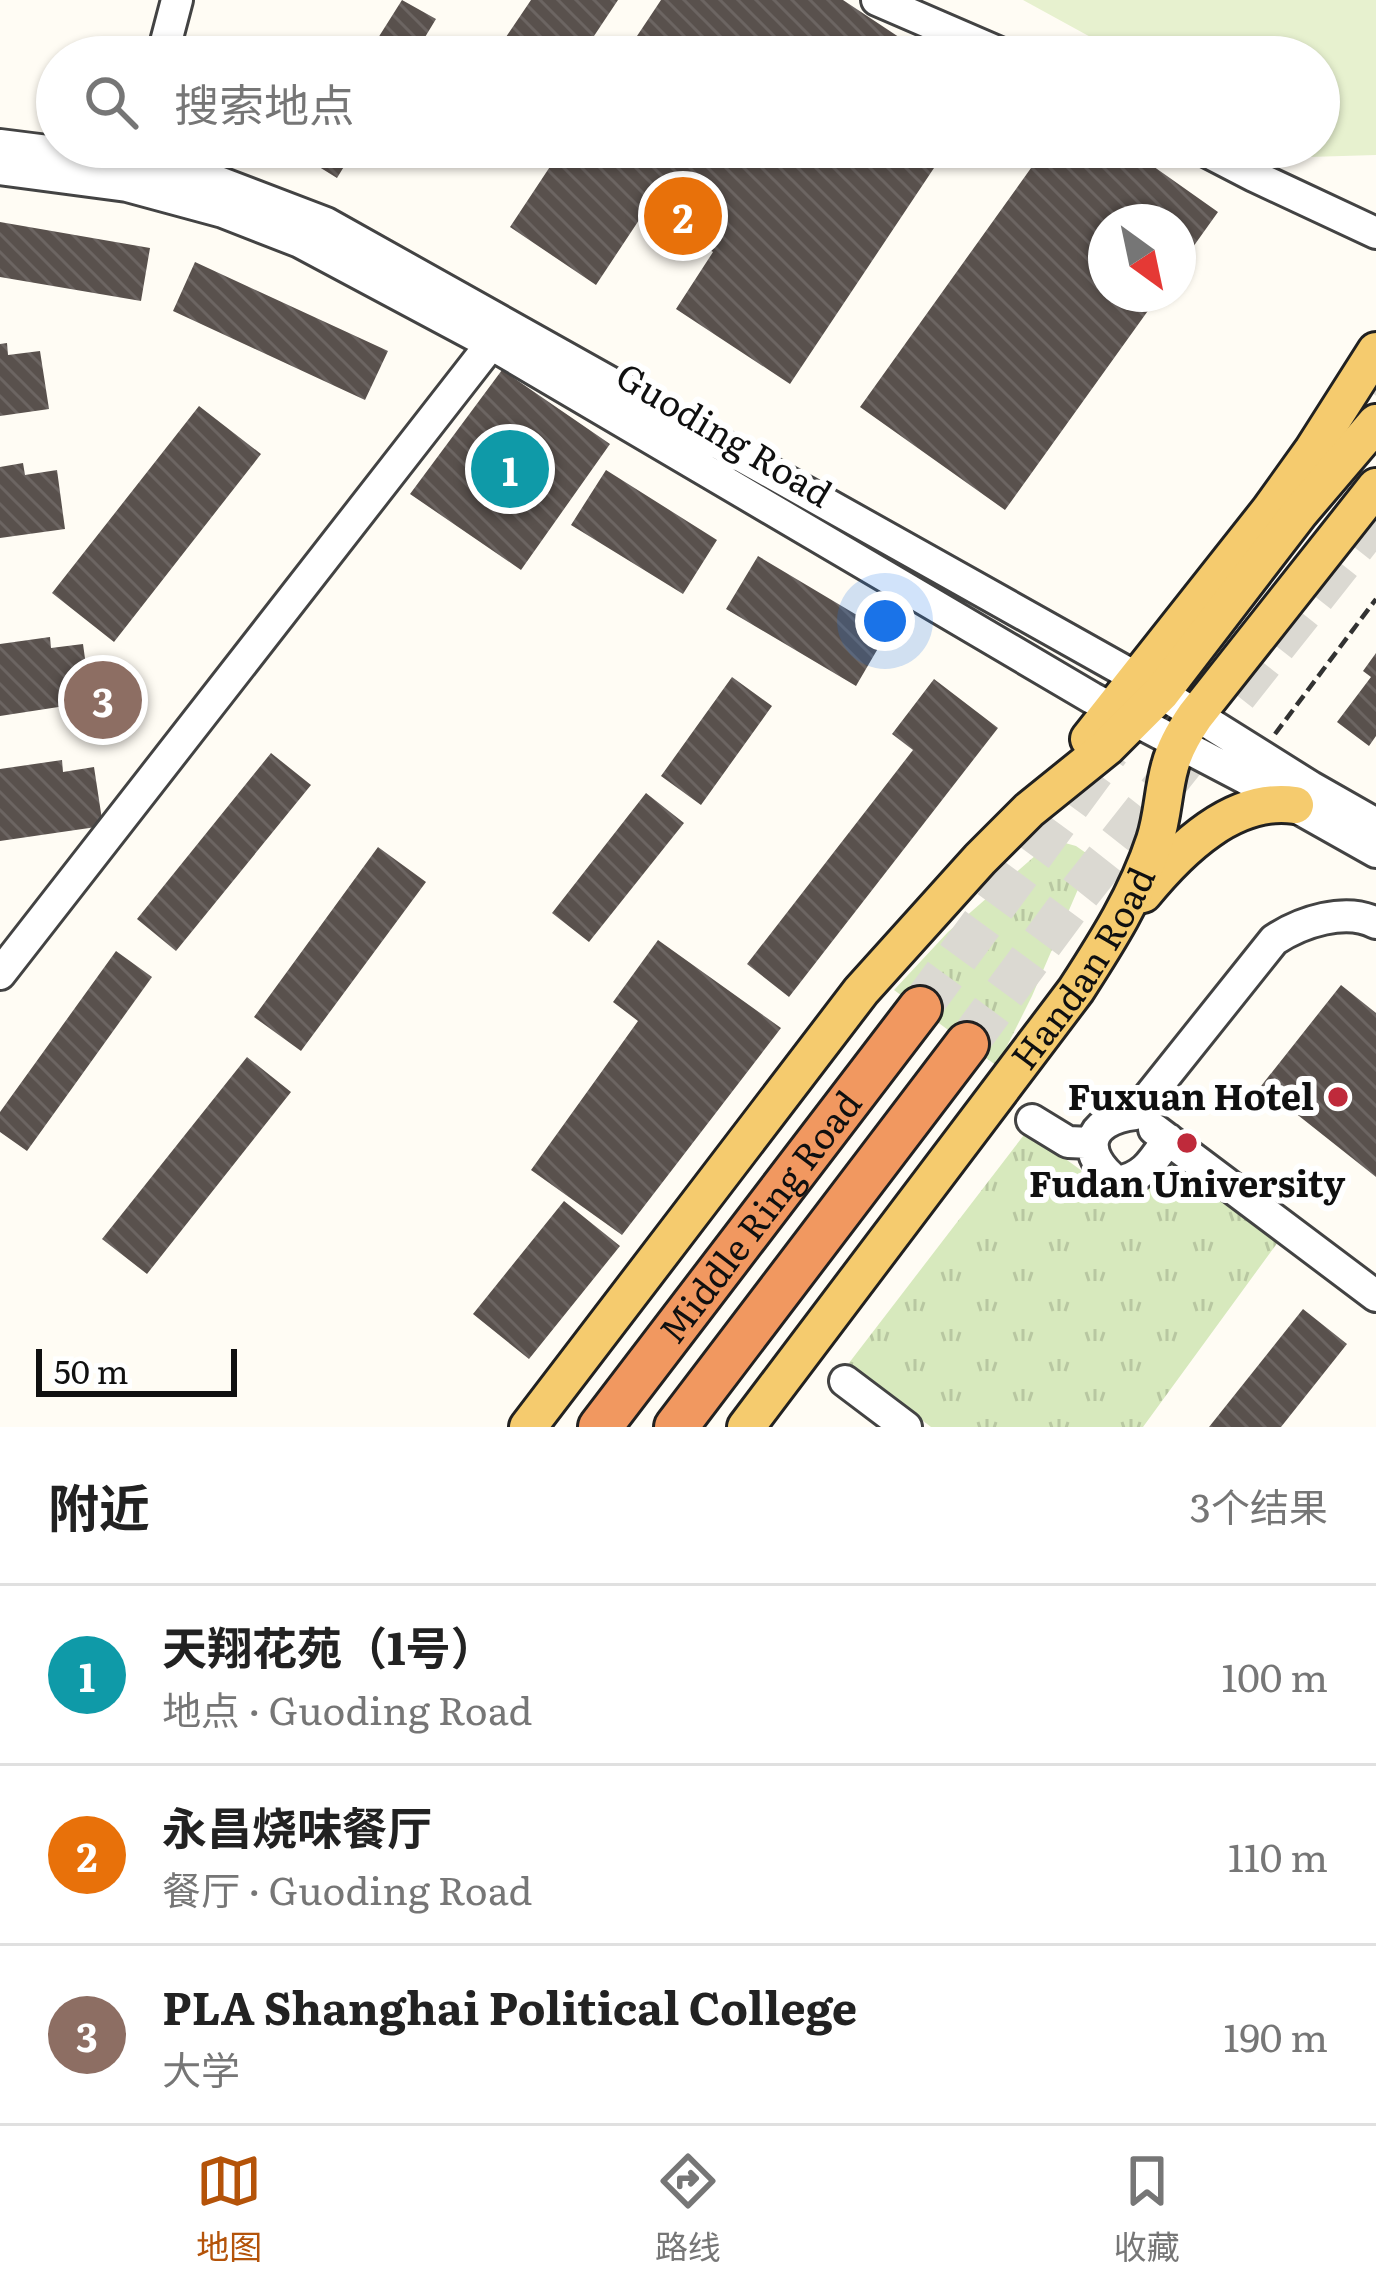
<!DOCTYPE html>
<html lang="zh">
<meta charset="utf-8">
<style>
:root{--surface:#fff;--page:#f6f6f6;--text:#222;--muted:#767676;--line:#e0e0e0;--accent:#b45309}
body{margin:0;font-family:Literata,"Noto Sans SC",serif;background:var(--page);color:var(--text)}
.compass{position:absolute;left:1088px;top:204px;width:108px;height:108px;border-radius:50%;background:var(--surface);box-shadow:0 3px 9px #0004;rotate:147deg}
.scale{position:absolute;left:36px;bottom:30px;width:201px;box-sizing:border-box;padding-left:12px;border:6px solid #101010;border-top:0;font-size:33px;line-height:42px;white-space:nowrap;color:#101010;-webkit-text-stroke:9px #fff;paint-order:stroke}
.you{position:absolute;left:885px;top:621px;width:42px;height:42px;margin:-30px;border:9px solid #fff;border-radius:50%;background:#1a73e8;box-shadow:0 0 0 18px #1a73e833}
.badge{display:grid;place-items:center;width:78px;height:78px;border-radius:50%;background:var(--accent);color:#fff;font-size:39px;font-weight:700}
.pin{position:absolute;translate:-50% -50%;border:6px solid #fff;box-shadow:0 3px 12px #0006}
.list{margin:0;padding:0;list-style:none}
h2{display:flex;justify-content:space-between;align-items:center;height:156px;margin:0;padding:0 48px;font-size:51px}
h2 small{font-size:39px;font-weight:400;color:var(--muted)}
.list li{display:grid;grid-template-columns:78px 1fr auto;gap:36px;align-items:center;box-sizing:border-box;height:180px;padding:0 48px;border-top:3px solid var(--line)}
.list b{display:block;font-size:45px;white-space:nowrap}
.list p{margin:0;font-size:39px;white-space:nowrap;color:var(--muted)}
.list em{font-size:39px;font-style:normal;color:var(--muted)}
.icon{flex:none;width:66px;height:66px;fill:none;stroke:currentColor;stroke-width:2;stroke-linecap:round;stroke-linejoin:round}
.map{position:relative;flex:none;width:1376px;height:1427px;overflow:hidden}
.search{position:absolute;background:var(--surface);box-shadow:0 3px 9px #0004;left:36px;right:36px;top:36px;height:132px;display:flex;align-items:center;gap:30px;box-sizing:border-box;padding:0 42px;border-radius:66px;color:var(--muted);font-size:45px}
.sheet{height:696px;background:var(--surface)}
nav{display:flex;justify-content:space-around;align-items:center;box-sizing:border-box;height:168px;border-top:3px solid var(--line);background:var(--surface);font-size:33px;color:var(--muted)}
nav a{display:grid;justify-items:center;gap:6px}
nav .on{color:var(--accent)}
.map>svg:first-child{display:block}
.grass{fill:url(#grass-tufts)}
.pitch{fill:#e7f1cf}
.building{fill:url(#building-back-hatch)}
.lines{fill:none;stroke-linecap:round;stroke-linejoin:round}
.highway-tunnel{stroke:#dbd9d2;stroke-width:42;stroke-dasharray:42 21;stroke-linecap:butt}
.minor-casing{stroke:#434343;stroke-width:36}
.major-casing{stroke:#212121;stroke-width:42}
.highway-casing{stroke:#212121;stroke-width:48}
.path{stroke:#323232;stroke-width:4.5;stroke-dasharray:12 6;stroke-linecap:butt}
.minor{stroke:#fff;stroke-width:30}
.major{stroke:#f5cb6e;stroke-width:36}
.highway{stroke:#f19860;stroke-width:42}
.poi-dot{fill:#bf2a3b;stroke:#fff;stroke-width:4.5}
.labels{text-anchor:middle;stroke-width:12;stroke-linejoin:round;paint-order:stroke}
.street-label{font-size:36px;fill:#101010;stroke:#fff}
.poi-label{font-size:36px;font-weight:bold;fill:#101010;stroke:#fff;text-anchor:end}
</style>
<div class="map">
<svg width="1376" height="1427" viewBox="0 0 1376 1427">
<defs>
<pattern id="grass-tufts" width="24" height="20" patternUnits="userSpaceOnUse" patternTransform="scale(3)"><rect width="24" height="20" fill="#d7e9bd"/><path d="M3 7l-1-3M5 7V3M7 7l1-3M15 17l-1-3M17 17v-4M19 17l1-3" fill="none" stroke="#b8c7a1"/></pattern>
<pattern id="building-back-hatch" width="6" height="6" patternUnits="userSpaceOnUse" patternTransform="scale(3)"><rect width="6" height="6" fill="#59514d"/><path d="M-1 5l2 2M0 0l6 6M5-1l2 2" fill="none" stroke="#6c6562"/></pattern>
</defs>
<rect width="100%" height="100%" fill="#fffcf4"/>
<path class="grass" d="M1058 841 1076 846 1086 853 1088 866 1032 996 997 1066 894 990 948 932 1044 848Z
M1027 1131 1111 1192C1142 1198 1153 1180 1171 1158L1278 1242 1143 1427H931L849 1363Z"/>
<path class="pitch" d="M1023 0H1376V155L1309 157 1291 147H1319V57H1127Z"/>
<path class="building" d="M402 0 436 19 413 57H366Z
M531 0H618L580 57H536L506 37Z
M661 0H843L929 57H623Z
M309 147H356L337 178 303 157Z
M563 147H948L790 384 676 309 713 252 647 208 596 285 510 227Z
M1046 147H1126L1218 212 1178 268V222H1106V294H1160L1005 510 860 407Z
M0 222 150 248 141 301 0 277Z
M195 262 388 351 365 400 173 311Z
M7 343 8 355 40 351 49 409 0 416V344Z
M502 370 610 444 521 570 410 494Z
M199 406 261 454 114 642 52 593Z
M23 463 25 475 57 470 65 529 0 538V467Z
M606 470 717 540 683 594 571 525Z
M758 556 887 633 856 686 726 609Z
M50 637 51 648 83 644 91 702 0 716V644Z
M1376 653V736L1369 746 1337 722 1371 677 1363 671Z
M732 677 772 706 701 805 661 776Z
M934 679 998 728 789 997 747 964 913 750 892 734Z
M271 753 311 785 176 951 137 919Z
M62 760 63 772 94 767 103 826 0 841V769Z
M646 793 684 823 589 942 552 913Z
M378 847 426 882 301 1051 254 1017Z
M658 940 781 1028 622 1235 531 1170 638 1021 613 1002Z
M116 951 152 977 27 1151 0 1132V1112Z
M1341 985 1376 1013V1177L1261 1086Z
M247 1057 291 1092 147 1274 102 1239Z
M564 1201 620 1246 529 1359 473 1314Z
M1303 1309 1347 1344 1281 1427H1209Z"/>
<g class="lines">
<path class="highway-tunnel" d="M1334 443 1376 386
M920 1008 1109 750
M967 1044 1069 906 1376 518"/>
<defs>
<path id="minor" d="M877 0 1009 57
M162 57 177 0
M0 145 135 162 216 181 326 223 1137 678 1311 787 1376 824
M1198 147 1254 176 1376 233
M0 169 127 186 223 212 300 242 491 344 1092 698 1243 777 1376 852
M0 974 491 344 499 326
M1032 1120 1068 1142 1091 1143
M1154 1129 1376 1296
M1168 1139C1153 1161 1144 1178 1117 1182 1079 1153 1086 1120 1135 1114L1274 940C1301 922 1346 907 1376 923
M845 1381 906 1427"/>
<g id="major">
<path d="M1089 739 1270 510 1313 450 1376 351"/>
<path d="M1143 894C1179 850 1233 796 1295 805"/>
<path d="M528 1427 861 991 980 859 1029 810 1107 747 1161 693 1300 512 1376 423"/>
<path id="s1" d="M746 1427 1076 990C1107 942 1137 895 1155 840 1163 816 1163 790 1170 766 1175 747 1184 732 1195 716L1376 487"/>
</g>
<g id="highway">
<path id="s2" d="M600 1427 920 1008"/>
<path d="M676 1427 967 1044"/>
</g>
</defs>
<use href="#minor" class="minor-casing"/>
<use href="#major" class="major-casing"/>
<use href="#highway" class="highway-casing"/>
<path class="path" d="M1275 734 1376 599"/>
<use href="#minor" class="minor"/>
<use href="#major" class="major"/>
<use href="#highway" class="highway"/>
</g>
<g class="poi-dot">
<circle cx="1338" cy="1097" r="12"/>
<circle cx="1187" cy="1143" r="12"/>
</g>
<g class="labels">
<g class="street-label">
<text transform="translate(724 435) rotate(31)" y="13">Guoding Road</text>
<text dy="13" stroke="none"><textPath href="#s1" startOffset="570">Handan Road</textPath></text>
<text dy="13" stroke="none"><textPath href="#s2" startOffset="264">Middle Ring Road</textPath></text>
</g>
<g class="poi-label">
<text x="1314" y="1110">Fuxuan Hotel</text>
<text x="1187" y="1197" text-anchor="middle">Fudan University</text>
</g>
</g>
</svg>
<svg class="compass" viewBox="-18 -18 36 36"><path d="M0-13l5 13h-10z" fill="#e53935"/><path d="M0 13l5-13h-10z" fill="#767676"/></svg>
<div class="scale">50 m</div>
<div class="you"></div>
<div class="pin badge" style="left:510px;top:469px;background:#0f9aa8">1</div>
<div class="pin badge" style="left:683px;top:216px;background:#e8710a">2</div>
<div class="pin badge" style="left:103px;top:700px;background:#8d6e63">3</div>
<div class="search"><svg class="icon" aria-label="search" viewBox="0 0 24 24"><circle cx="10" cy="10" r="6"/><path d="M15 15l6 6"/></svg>搜索地点</div>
</div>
<section class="sheet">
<h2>附近<small>3个结果</small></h2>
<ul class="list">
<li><span class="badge" style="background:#0f9aa8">1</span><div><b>天翔花苑（1号）</b><p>地点 · Guoding Road</p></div><em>100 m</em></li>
<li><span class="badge" style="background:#e8710a">2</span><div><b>永昌烧味餐厅</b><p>餐厅 · Guoding Road</p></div><em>110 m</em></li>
<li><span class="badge" style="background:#8d6e63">3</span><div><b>PLA Shanghai Political College</b><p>大学</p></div><em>190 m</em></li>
</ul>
</section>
<nav>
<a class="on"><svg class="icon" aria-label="map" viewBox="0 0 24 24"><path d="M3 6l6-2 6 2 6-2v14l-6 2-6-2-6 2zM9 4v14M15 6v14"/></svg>地图</a>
<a><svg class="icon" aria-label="directions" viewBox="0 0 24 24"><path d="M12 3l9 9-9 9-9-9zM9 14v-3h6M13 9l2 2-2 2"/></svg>路线</a>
<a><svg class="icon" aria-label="saved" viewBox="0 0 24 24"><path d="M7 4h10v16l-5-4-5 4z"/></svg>收藏</a>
</nav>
